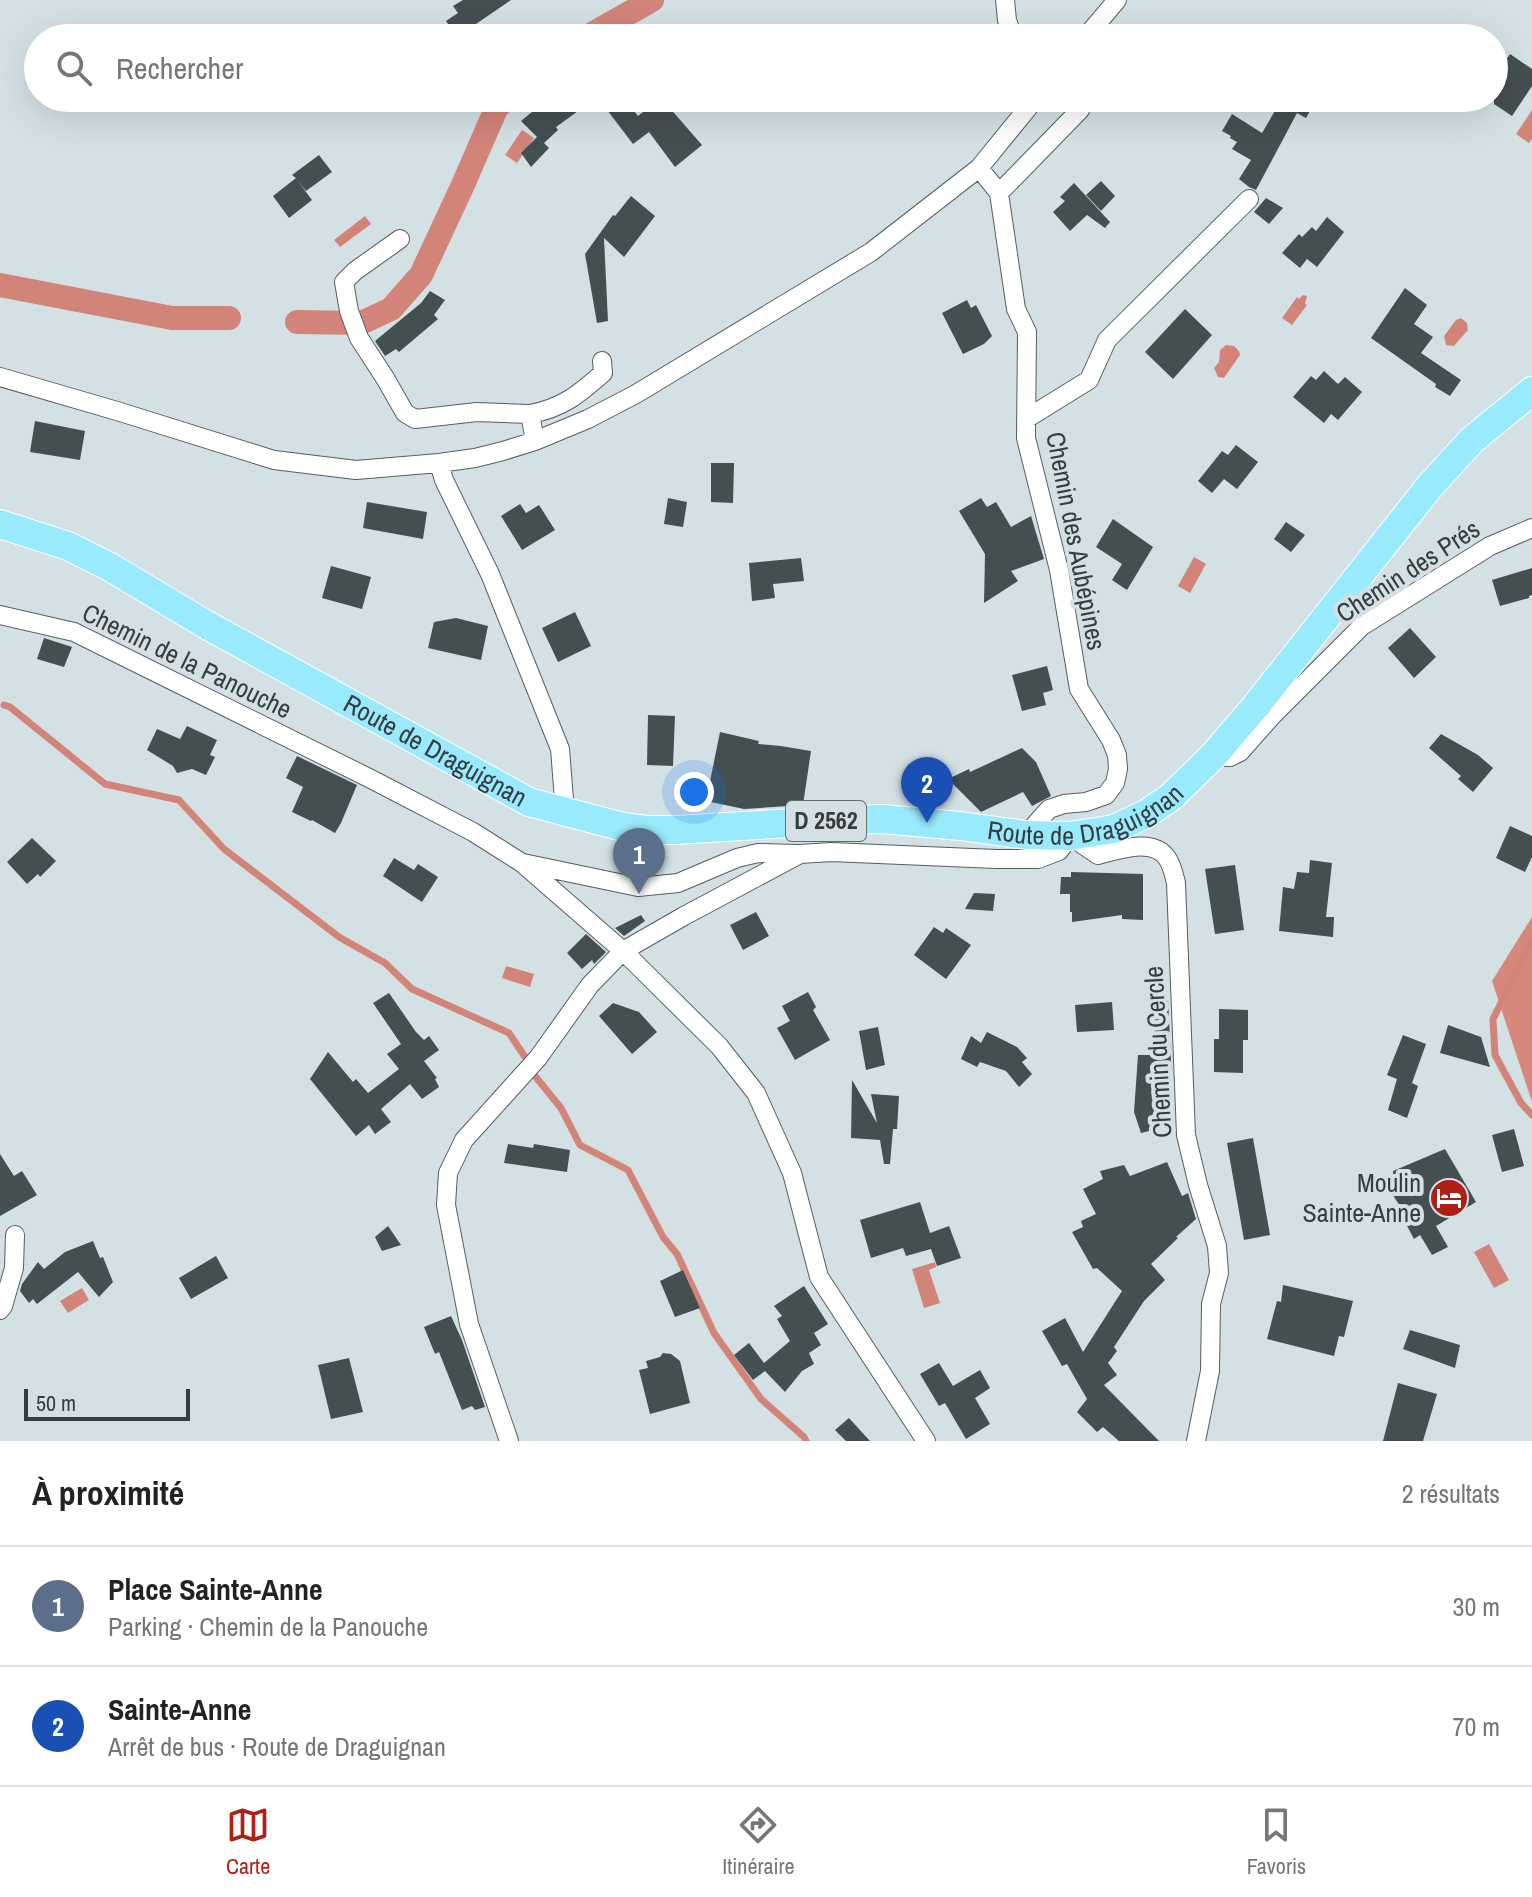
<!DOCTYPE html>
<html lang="fr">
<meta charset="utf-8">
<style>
:root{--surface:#fff;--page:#f6f6f6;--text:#222;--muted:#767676;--line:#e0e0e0;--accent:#af1f16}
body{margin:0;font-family:"Archivo Narrow",sans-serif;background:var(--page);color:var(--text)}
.scale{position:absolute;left:24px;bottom:20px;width:166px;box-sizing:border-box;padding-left:8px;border:4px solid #373d3e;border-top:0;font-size:22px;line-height:28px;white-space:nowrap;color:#373d3e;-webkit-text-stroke:6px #d3e1e5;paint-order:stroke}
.you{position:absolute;left:694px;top:792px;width:28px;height:28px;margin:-20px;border:6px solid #fff;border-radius:50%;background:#1a73e8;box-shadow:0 0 0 12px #1a73e833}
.badge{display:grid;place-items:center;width:52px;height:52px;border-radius:50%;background:var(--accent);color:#fff;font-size:26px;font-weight:700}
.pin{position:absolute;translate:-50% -66px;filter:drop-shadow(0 2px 4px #0008)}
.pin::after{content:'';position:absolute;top:42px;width:28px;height:24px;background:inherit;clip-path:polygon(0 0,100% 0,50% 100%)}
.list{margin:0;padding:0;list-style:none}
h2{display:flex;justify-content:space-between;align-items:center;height:104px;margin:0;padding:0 32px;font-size:34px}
h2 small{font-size:26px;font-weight:400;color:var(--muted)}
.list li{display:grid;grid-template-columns:52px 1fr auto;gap:24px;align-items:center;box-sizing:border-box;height:120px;padding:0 32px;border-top:2px solid var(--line)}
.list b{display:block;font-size:30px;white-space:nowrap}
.list p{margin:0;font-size:26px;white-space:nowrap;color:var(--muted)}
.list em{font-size:26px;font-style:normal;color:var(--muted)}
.icon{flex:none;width:44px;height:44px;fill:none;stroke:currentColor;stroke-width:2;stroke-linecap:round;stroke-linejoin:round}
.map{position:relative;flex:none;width:1532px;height:1441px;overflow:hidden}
.search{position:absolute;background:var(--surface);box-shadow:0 8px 32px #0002;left:24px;right:24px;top:24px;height:88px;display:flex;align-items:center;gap:20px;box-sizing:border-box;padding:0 28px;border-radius:44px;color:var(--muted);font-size:30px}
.sheet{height:344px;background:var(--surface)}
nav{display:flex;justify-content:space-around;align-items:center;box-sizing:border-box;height:112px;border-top:2px solid var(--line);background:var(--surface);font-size:22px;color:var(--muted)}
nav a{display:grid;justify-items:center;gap:4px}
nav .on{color:var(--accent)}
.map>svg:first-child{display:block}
.forest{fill:#d6887c}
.water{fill:#d38479}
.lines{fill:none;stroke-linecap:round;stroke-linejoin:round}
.stream{stroke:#d38479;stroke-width:7}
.canal{stroke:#d38479;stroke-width:24}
.building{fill:#444f52}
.street-casing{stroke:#535f62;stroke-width:20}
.primary-casing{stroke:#fff;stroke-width:30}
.street{stroke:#fff;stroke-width:18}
.primary{stroke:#9aeafe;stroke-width:28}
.labels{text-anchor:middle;stroke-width:8;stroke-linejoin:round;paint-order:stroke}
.shield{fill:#d3e1e5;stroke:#666e70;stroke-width:2}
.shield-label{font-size:24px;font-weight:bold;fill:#373d3e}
.street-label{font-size:26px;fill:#373d3e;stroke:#d3e1e5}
.poi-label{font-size:26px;fill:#373d3e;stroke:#d3e1e5;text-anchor:end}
</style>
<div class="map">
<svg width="1532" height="1441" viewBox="0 0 1532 1441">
<rect width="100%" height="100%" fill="#d3e1e5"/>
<path class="forest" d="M1532 917V1102L1492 981Z"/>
<path class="water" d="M1532 110V139L1529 143 1516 134Z
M522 130 534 138 517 163 505 155Z
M365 216 371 224 340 247 334 240Z
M1303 295 1307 296 1305 304 1307 305 1292 325 1282 318 1297 297 1299 299Z
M1461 318 1467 323 1468 330 1454 346 1446 345 1444 336 1456 320Z
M1226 345 1234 346 1239 351 1240 355 1224 378 1218 377 1214 368 1219 362 1220 350Z
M1194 557 1206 564 1190 593 1178 586Z
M506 966 534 974 530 987 502 978Z
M1489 1244 1509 1280 1494 1288 1474 1252Z
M935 1262 936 1267 929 1270 940 1303 924 1308 912 1269Z
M82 1288 89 1300 68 1313 60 1301Z"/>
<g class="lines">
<path class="stream" d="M4 705 10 707 105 784 179 800 224 849 339 937 385 963 412 989 509 1033 525 1057
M1532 941 1493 1019 1495 1055 1521 1103 1532 1115
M535 1076 561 1108 580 1145 628 1170 663 1237 677 1254 714 1333 761 1399 804 1437 806 1441"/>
<path class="canal" d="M585 38 652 0
M0 285 172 318H229
M297 322 361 323 391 309 421 275 462 187 496 109 505 98"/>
</g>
<path class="building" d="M463 0H511L457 37 446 21 458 13 453 6Z
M1510 54 1532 69V86L1512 116 1494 104V77Z
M549 98H596L556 127 558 130 544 143 549 148 531 167 521 153 537 137 521 121Z
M598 98H624L638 116 661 98 702 145 675 167 649 132 633 144Z
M1266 98H1317L1306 118 1297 113 1256 190 1249 187 1239 179 1251 160 1232 149 1237 142 1230 138 1231 136 1222 131 1232 114 1262 133 1279 104Z
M319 155 332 172 306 191 297 180 312 200 289 218 273 196 296 178 292 175Z
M1101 181 1115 196 1101 211 1086 195Z
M1074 183 1110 222 1105 228 1087 215 1070 231 1053 212 1065 201 1060 197Z
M631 196 655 216 624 257 604 238 608 321 597 323 585 254 613 215 615 216Z
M1266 198 1283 208 1269 224 1254 212Z
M1327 217 1344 232 1317 267 1307 259 1300 268 1282 253 1299 234 1302 237 1312 227 1316 231Z
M1405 288 1427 305 1414 324 1433 337 1421 353 1461 380 1450 396 1435 387 1436 384 1371 338Z
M430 291 445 300 434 315 438 319 399 352 396 349 385 356 375 341 421 303Z
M967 300 971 308 976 305 992 336 984 344 963 354 942 313Z
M1185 309 1212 335 1173 379 1145 352Z
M1324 371 1338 384 1345 377 1362 392 1338 420 1331 414 1324 423 1293 397 1311 376 1316 380Z
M35 421 85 431 80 460 30 452Z
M1236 445 1258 462 1237 489 1224 479 1212 493 1198 481 1222 451 1228 455Z
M711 463H734L733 503 711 502Z
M668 498 687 502 683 527 664 524Z
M981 498 987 507 996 502 1011 527 1031 516 1044 559 1011 571 1018 581 984 603 985 554 959 511Z
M367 502 427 512 423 539 363 528Z
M520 504 526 513 539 505 555 530 522 550 501 516Z
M1113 519 1153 547 1127 590 1112 580 1122 564 1096 547Z
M1286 522 1305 535 1291 552 1274 539Z
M801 558 804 581 773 584 775 598 752 601 749 563Z
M331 566 371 577 362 609 322 598Z
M1532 568V595L1529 596V598L1500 606 1492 580Z
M575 612 591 646 558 662 542 628Z
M456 618 488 626 481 660 428 648 434 622Z
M1410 628 1436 657 1414 678 1388 648Z
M44 638 72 647 64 667 37 659Z
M1047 666 1053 690 1043 693 1046 705 1022 711 1012 675Z
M648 715 675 716 673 766 647 765Z
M187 726 217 740 210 755 215 757 206 775 192 769 177 773 173 766 147 750 157 729 180 739Z
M720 732 759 741 758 744 781 746 811 751 803 805 744 809 706 801Z
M1441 734 1478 755 1493 768 1473 792 1458 779 1461 776 1429 748Z
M1022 748 1036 762 1051 796 1032 806 1023 792 981 812 948 779 969 769 970 772Z
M297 756 357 785 341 823 335 833 312 820 311 821 292 812 303 787 286 778Z
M1510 826 1532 836V857L1525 872 1496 858Z
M32 838 56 861 40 877 38 874 27 884 7 862Z
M394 858 414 870 418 864 438 877 422 902 383 876Z
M1310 860 1332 863 1326 917H1334L1333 937 1279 931 1283 887 1294 889 1297 872 1309 873Z
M1235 865 1244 930 1215 934 1205 869Z
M1071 872 1143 874V920L1122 919V915L1072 922V912H1070V894H1060L1061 877H1071Z
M974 893 995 894 993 911 965 909Z
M756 912 769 936 743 950 730 925Z
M641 915 645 921 624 936 615 928Z
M934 927 943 933 946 928 971 945 946 979 914 955Z
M586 934 606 952 594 964 592 960 582 969 567 953Z
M808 992 816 1007 813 1010 830 1040 795 1060 777 1028 790 1021 782 1006Z
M389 993 416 1032 424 1040 429 1036 439 1050 424 1061 437 1078 435 1079 439 1087 422 1099 410 1084 381 1109 391 1122 375 1134 369 1125 356 1136 310 1079 328 1052 353 1082 356 1079 368 1093 399 1069 387 1054 401 1044 373 1003Z
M1168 999 1172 1081H1167L1173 1106 1174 1125 1141 1133 1134 1112 1138 1055H1155L1154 1000Z
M1112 1002 1114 1030 1077 1032 1075 1005Z
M613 1003 639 1012 657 1032 632 1054 599 1016Z
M1219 1009 1248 1010V1040H1243V1073L1214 1072V1039H1219Z
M1448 1025 1481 1037 1490 1067 1440 1053Z
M878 1027 885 1065 866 1070 859 1031Z
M987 1032 1017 1047 1027 1058 1022 1062 1032 1074 1019 1087 1006 1071 980 1062 977 1067 961 1059 971 1036 981 1043Z
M1403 1035 1426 1044 1412 1083 1410 1082 1418 1086 1407 1118 1388 1110 1397 1079 1387 1075Z
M852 1080 877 1123 871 1094 899 1096 897 1129H893L890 1164H884L880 1140 851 1138Z
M1514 1129 1524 1166 1502 1172 1492 1135Z
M1253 1138 1270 1235 1244 1240 1227 1143Z
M508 1144 533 1148 534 1144 570 1150 567 1172 504 1163Z
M1445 1149 1476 1202 1436 1226 1448 1247 1432 1255 1420 1235 1414 1239 1398 1209 1400 1206 1394 1197 1393 1171Z
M0 1154 14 1176 22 1171 37 1195 0 1216Z
M1167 1162 1182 1196 1188 1193 1196 1219 1176 1237 1178 1238 1151 1264 1165 1280 1144 1301 1114 1347 1117 1351 1108 1363 1117 1375 1104 1385 1159 1441H1119L1103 1427 1097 1432 1077 1412 1087 1399 1067 1364 1062 1366 1042 1331 1065 1318 1083 1352 1122 1291 1097 1268 1093 1269 1072 1232 1083 1227 1081 1221 1096 1214 1083 1189 1103 1179 1100 1171 1124 1165 1130 1176Z
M920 1202 930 1233 949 1226 961 1258 937 1266 931 1249 906 1256 903 1248 871 1258 860 1220Z
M388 1226 401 1245 382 1251 375 1237Z
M93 1241 100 1258 103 1257 113 1282 99 1297 78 1272 37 1304 33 1299 29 1303 20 1291 22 1284 38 1262 44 1269 65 1252Z
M216 1256 228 1278 191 1299 179 1278Z
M683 1270 700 1308 675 1317 660 1281Z
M1283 1285 1353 1301 1344 1337 1339 1336 1334 1356 1267 1339 1277 1301 1281 1302Z
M804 1286 828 1324 814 1333 821 1345 809 1353 814 1364 802 1371 785 1392 765 1371 753 1380 734 1355 749 1343 764 1363 790 1341 777 1319 782 1316 774 1306Z
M451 1316 462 1340 485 1407 475 1410 472 1406 462 1410 439 1352 435 1354 424 1327Z
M1410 1330 1460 1345 1455 1368 1403 1349Z
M663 1353 671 1354 680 1361 690 1403 650 1414 639 1370 648 1368 646 1361 660 1357Z
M349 1358 363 1412 331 1419 318 1365Z
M939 1363 953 1386 980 1370 990 1388 975 1398 990 1424 966 1439 945 1403 939 1406 920 1374Z
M1398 1383 1437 1394 1423 1441H1383Z
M849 1418 870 1441H846L835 1430Z"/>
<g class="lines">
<defs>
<path id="street" d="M1005 0 1007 20 1013 38
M1085 38 1117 0
M979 168 999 193 1016 309 1027 332 1026 438 1059 570 1079 689 1111 740 1117 755 1118 769 1115 783 1106 795 1086 802 1064 804 1049 809 1026 835
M999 193 1080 110 1074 98
M400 239 355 271 344 282 349 311 359 338 385 378 405 413 415 419 477 412 530 414 535 441
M0 377 117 411 274 460 356 470 439 463 475 458 503 451 535 441 588 419 636 394 871 252 979 168 1036 98
M530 414C563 408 579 394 603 373L602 361
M1026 419 1089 380 1107 340 1249 199
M439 463 444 480 490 574 560 749 565 812
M0 615 74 632 371 779 473 832 522 863 623 951 719 1046 756 1093 792 1173 819 1277 926 1441
M1213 756 1230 757 1240 752 1271 717 1362 626 1490 546 1532 528
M523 863 638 887 678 883 737 858 758 853 797 854
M0 1310 3 1306 14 1268 15 1235
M509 1441 469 1324 446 1205 448 1173 464 1140 538 1058 590 985 623 951 684 916 800 854 831 852 996 859H1038L1059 851 1070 836 1098 855C1118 850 1153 837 1167 858 1172 865 1174 875 1176 883L1186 1135 1198 1185 1217 1246 1219 1273 1211 1304 1210 1371 1196 1441"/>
<g id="primary">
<path id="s1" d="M0 524 68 546 110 567 205 624 529 802 623 827 647 830H676L825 821 882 819 960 826 1026 835 1070 836 1114 829 1146 814 1171 797 1213 756 1255 707 1430 486 1472 440 1532 391"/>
</g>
</defs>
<use href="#street" class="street-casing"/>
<use href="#primary" class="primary-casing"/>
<use href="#street" class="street"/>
<use href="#primary" class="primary"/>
</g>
<defs>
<symbol id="hotel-disc" viewBox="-11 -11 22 22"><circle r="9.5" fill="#af1f16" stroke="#d3e1e5"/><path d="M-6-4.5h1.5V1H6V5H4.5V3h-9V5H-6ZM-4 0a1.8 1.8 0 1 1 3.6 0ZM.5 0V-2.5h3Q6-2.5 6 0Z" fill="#fff"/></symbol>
</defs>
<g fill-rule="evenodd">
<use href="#hotel-disc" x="1427" y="1176" width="44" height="44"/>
</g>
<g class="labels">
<rect class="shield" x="786" y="801" width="80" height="40" rx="6"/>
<g class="shield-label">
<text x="826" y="829">D 2562</text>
</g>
<g class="street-label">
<text transform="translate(1076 541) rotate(79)" y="9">Chemin des Aubépines</text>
<text transform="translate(1408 571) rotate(-33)" y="9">Chemin des Prés</text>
<text transform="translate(187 661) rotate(26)" y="9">Chemin de la Panouche</text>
<text dy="9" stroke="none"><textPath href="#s1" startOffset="492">Route de Draguignan</textPath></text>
<text dy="9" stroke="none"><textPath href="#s1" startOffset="1164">Route de Draguignan</textPath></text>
<text transform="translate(1158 1052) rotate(-93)" y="9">Chemin du Cercle</text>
</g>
<g class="poi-label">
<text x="1421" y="1192">Moulin<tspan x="1421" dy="30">Sainte-Anne</tspan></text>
</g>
</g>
</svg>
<div class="scale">50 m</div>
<div class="you"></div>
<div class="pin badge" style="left:639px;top:894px;background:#5c6f8a">1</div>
<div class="pin badge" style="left:927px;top:823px;background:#1a4fb4">2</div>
<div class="search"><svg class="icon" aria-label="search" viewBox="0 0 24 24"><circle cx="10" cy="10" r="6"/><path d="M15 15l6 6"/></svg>Rechercher</div>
</div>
<section class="sheet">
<h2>À proximité<small>2 résultats</small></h2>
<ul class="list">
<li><span class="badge" style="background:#5c6f8a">1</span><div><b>Place Sainte-Anne</b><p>Parking · Chemin de la Panouche</p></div><em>30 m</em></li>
<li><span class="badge" style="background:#1a4fb4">2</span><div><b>Sainte-Anne</b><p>Arrêt de bus · Route de Draguignan</p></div><em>70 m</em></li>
</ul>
</section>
<nav>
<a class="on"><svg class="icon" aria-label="map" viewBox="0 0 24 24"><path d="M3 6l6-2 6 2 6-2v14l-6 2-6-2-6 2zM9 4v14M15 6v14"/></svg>Carte</a>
<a><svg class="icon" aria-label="directions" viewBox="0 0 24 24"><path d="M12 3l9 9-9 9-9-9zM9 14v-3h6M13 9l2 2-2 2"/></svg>Itinéraire</a>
<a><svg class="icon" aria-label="saved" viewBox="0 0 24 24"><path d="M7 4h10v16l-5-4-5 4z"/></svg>Favoris</a>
</nav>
